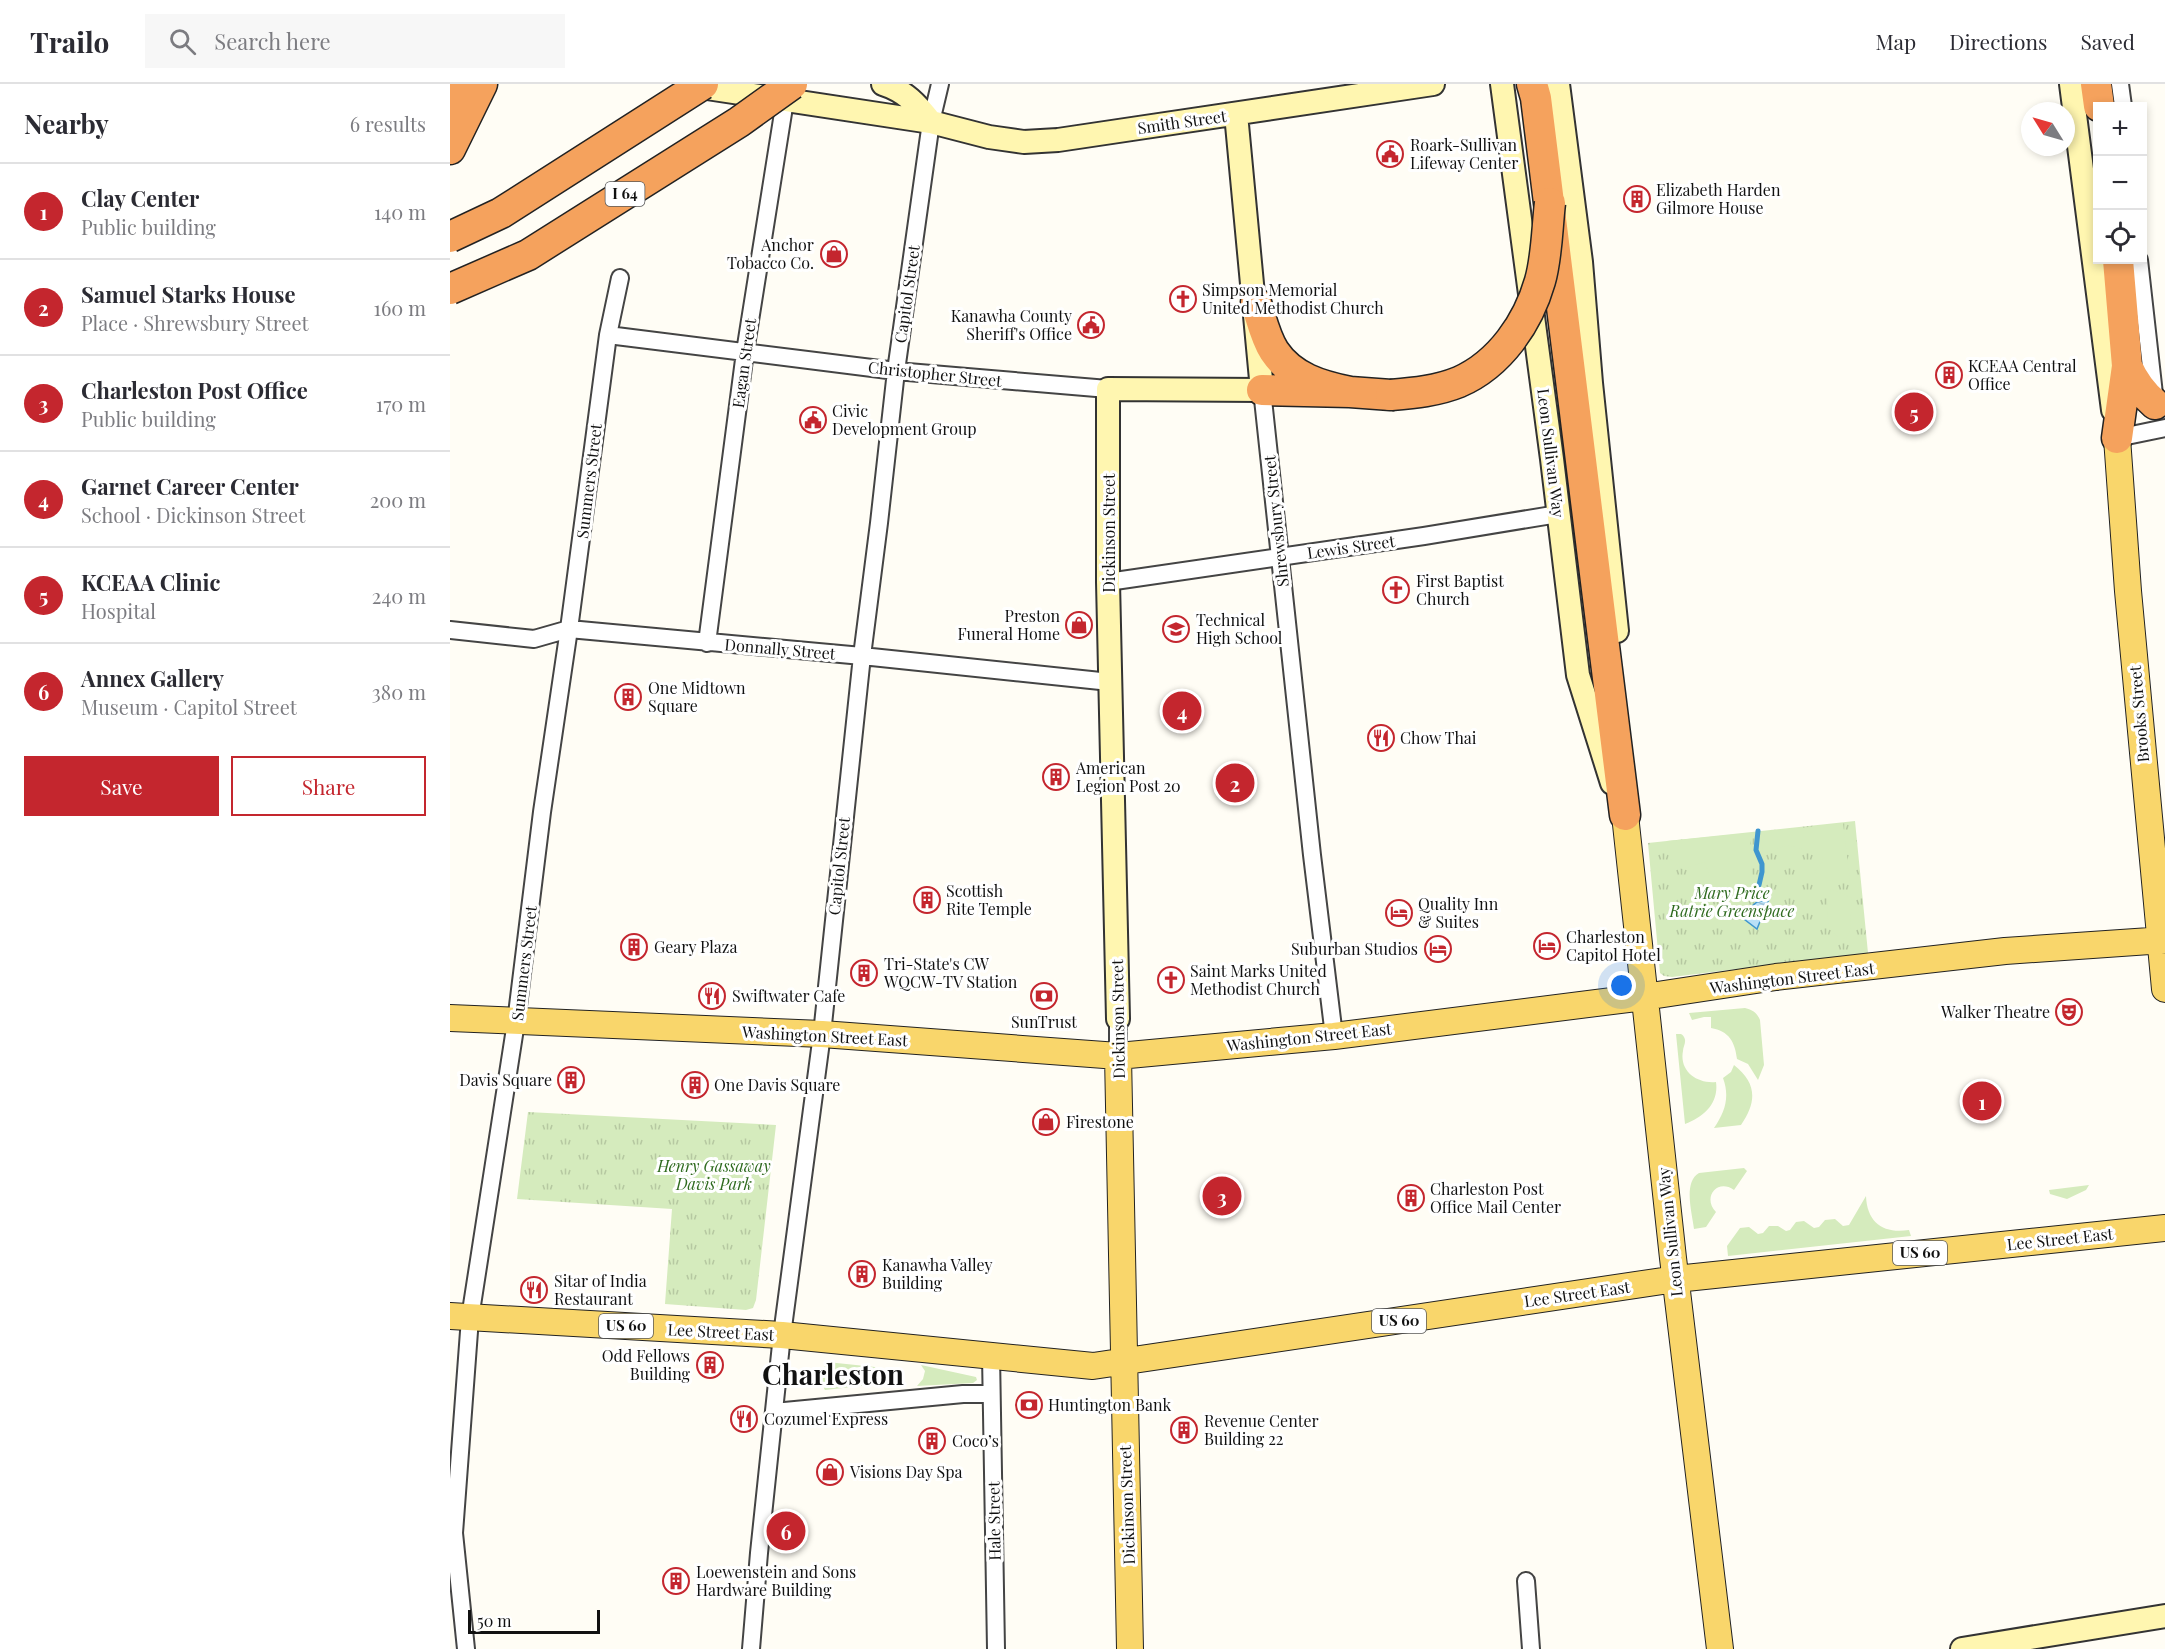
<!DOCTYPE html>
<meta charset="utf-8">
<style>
:root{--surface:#fff;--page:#f7f7f7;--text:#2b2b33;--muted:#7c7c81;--line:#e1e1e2;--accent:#c4262e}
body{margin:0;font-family:"Playfair Display",serif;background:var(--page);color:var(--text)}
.controls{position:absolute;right:18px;top:18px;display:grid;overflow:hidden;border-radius:0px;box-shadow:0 3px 9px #0003}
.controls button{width:54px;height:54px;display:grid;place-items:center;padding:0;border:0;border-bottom:2px solid var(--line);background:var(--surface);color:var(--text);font:30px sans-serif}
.compass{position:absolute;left:1571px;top:18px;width:54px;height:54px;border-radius:50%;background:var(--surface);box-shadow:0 3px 9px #0003;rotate:307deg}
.scale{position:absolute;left:18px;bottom:15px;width:132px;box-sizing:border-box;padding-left:6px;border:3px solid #111;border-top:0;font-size:16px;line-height:21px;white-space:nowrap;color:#111;-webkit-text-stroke:4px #fff;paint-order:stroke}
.you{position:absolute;left:1172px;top:902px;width:21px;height:21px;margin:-15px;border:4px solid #fff;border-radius:50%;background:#1a73e8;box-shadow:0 0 0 9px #1a73e833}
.badge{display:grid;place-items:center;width:39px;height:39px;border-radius:50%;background:var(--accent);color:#fff;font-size:20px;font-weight:700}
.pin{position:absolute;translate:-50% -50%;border:3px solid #fff;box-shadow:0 2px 6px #0006}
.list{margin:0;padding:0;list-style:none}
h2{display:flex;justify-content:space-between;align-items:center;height:78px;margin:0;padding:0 24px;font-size:26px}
h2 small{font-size:20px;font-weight:400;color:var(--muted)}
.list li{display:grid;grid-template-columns:39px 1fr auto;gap:18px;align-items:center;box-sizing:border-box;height:96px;padding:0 24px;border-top:2px solid var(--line)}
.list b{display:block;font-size:22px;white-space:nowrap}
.list p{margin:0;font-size:20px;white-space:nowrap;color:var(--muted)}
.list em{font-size:20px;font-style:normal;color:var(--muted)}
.actions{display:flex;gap:12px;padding:18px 24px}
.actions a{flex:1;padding:14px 0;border:2px solid var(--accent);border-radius:0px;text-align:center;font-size:21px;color:var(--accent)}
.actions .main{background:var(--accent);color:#fff}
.icon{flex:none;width:33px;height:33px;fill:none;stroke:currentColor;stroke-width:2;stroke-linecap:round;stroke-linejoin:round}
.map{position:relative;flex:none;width:1715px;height:1565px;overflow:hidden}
header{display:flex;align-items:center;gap:36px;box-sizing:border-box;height:84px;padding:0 30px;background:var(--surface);border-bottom:2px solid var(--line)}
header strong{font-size:28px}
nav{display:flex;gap:33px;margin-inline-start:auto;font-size:21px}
.search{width:420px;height:54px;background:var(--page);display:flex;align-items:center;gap:15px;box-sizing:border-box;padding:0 21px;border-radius:0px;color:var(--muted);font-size:22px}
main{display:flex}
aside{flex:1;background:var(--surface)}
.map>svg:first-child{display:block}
.grass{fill:url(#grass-tufts)}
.garden{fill:#d5ebbd}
.water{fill:url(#water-waves);stroke:#3f96cf;stroke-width:1.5}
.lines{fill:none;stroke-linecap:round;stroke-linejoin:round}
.stream{stroke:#3f96cf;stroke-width:5}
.street-casing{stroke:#444;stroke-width:20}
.secondary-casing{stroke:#333;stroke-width:26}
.primary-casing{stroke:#222;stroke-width:28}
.highway-casing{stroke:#222;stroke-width:33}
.street{stroke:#fff;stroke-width:16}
.secondary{stroke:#fff6b0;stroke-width:22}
.primary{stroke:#f9d66b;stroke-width:26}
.highway{stroke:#f5a25d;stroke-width:30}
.highway-bridge-casing{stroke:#222;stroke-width:33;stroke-linecap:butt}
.highway-bridge{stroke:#f5a25d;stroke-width:30}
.labels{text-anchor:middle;stroke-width:6;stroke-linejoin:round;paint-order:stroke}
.shield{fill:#fff;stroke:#585858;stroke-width:1.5}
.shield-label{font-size:15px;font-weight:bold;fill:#111}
.street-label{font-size:16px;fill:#111;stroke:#fff}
.poi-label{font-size:16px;fill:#111;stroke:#fff;text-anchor:start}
.park-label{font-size:16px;font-style:italic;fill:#2f6b1f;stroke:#fff}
.town-label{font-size:28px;font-weight:bold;fill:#111;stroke:#fff}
</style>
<header>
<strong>Trailo</strong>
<div class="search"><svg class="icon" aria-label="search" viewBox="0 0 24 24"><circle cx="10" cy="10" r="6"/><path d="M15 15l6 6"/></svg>Search here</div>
<nav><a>Map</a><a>Directions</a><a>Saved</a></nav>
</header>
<main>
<aside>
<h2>Nearby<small>6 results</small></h2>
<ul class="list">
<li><span class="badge">1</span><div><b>Clay Center</b><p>Public building</p></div><em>140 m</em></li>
<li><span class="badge">2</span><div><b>Samuel Starks House</b><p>Place · Shrewsbury Street</p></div><em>160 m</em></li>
<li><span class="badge">3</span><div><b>Charleston Post Office</b><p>Public building</p></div><em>170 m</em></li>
<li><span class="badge">4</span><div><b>Garnet Career Center</b><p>School · Dickinson Street</p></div><em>200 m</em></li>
<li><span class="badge">5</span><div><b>KCEAA Clinic</b><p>Hospital</p></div><em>240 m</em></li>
<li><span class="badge">6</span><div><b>Annex Gallery</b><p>Museum · Capitol Street</p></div><em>380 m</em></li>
</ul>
<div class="actions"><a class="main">Save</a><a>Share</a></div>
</aside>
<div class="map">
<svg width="1715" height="1565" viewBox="0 0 1715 1565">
<defs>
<pattern id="grass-tufts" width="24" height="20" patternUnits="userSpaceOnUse" patternTransform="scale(1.5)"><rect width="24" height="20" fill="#d5ebbd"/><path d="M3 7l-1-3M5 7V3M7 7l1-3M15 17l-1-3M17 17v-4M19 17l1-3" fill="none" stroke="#b6c8a1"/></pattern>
<pattern id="water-waves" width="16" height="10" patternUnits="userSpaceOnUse" patternTransform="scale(1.5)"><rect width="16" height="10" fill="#b9e0f7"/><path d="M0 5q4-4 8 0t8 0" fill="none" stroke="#9ebfd3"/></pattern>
</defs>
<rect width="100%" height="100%" fill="#fffdf5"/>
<path class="grass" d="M1405 737 1418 869 1222 893 1214 892 1210 889 1198 759Z
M78 1028 326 1041 306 1216 303 1224 296 1226 215 1220 222 1125 67 1115Z"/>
<path class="garden" d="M1393 739 1400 797 1389 800 1364 788 1373 777 1372 771 1338 761 1317 769 1312 768 1315 748Z
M1300 749 1303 805C1298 809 1291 818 1285 821 1266 827 1259 789 1255 778L1232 785 1219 774 1217 757Z
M1381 805 1402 814 1400 846 1396 854 1390 855C1373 844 1376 821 1381 805Z
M1295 924C1303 926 1307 929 1310 936L1314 981 1308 996 1298 980 1287 975C1285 958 1279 947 1261 944V933H1254L1242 936 1239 929Z
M1226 950C1230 950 1232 949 1234 953 1237 958 1233 962 1233 967 1229 987 1247 1000 1266 998 1269 1019 1254 1033 1235 1040Z
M1284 981C1307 999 1307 1018 1291 1041L1264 1044C1275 1028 1280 1013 1273 994L1281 988Z
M1294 1084 1297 1087 1284 1106C1267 1094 1252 1114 1266 1128L1256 1143 1244 1145C1242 1129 1233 1098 1249 1089Z
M1639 1101 1636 1106 1617 1115 1600 1110 1599 1106Z
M1416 1112C1417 1139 1434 1150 1459 1146L1461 1152 1278 1172 1277 1162 1290 1144 1299 1143 1308 1150 1313 1149 1319 1142H1328L1336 1147 1340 1146 1346 1138 1354 1137 1364 1144 1369 1143 1375 1136 1385 1135 1393 1142 1399 1141Z
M377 1278 425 1283 428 1291 424 1299 420 1301 375 1306C369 1298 372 1286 377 1278Z
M471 1281 526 1293 527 1296 523 1299 467 1302 473 1295 475 1287Z"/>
<path class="water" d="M1319 815 1307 845 1290 832 1307 818Z"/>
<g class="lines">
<path class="stream" d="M1308 747 1306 766 1312 780V788L1309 801"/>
<defs>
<path id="street" d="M1670 0 1673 22
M1689 176 1705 319
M158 251 446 287 658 305
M812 306 862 771 884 952
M1667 354 1715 344
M658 498 974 452 1108 430
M0 546 84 555 119 545 412 572 660 598
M257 559 295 268 337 4
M668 935V972
M541 1271 546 1565
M324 1328 513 1310H541
M1076 1497 1081 1565
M16 1565 4 1449 20 1234 66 938 92 728 119 545 158 251 170 194
M301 1565 309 1469 332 1251 372 950 412 572 429 439 446 287 481 38 490 0"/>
<path id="secondary" d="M433 0C455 7 467 20 481 38
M1052 0 1102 375 1128 591 1162 699
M1108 0 1131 178 1141 299 1167 547
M1621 0 1663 326
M237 1 481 38 539 53 574 58 608 56 983 0
M668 935 658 498V305L812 306 786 30
M1512 1565 1715 1532"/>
<path id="primary" d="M1667 354 1678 507 1715 905
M1175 731 1223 1174 1270 1565
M0 934 372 950 668 972 884 952 1194 913 1326 893 1555 867 1715 856
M668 972 680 1565
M0 1232 332 1251 643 1282 1226 1195 1715 1144"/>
<path id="highway" d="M2 0C11 16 11 28 9 46
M1082 0 1086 14 1175 731
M1646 0 1649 22
M0 65 32 0
M806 219C811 234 815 253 824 267 842 294 871 302 900 308
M1677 282C1684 298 1692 309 1705 320
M812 306 900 308 941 311
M1667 354 1677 282 1668 176"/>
</defs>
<use href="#street" class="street-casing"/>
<use href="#secondary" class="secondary-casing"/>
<use href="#primary" class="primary-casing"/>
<use href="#highway" class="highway-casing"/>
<use href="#street" class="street"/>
<use href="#secondary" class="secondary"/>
<use href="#primary" class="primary"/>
<use href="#highway" class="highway"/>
<defs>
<path id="highway-bridge" d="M0 153 51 129 253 0
M0 205 78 171 289 38 342 0
M941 311C964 309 987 307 1009 298 1050 280 1078 239 1090 197 1097 173 1097 144 1100 119"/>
</defs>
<use href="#highway-bridge" class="highway-bridge-casing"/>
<use href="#highway-bridge" class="highway-bridge"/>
</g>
<defs>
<symbol id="civic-ring" viewBox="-11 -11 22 22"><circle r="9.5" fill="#fff" stroke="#c4262e" stroke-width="1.5"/><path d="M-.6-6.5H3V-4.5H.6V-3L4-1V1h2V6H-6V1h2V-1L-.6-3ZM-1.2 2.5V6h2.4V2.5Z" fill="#c4262e"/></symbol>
<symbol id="building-ring" viewBox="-11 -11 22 22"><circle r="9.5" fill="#fff" stroke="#c4262e" stroke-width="1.5"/><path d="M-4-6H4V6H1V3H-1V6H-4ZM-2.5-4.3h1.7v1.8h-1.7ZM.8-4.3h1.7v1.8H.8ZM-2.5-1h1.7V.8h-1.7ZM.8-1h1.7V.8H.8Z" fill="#c4262e"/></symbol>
<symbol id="shop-ring" viewBox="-11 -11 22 22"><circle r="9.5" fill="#fff" stroke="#c4262e" stroke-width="1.5"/><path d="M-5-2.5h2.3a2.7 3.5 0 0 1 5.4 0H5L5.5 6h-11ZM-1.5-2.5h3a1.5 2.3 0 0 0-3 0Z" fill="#c4262e"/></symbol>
<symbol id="church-ring" viewBox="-11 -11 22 22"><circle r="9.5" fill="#fff" stroke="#c4262e" stroke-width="1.5"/><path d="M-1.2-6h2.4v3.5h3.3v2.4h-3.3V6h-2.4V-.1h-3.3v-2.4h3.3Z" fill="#c4262e"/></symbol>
<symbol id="school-ring" viewBox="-11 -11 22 22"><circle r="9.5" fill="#fff" stroke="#c4262e" stroke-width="1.5"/><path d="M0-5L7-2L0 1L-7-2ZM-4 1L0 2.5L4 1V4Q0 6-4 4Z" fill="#c4262e"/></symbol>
<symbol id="restaurant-ring" viewBox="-11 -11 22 22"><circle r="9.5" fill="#fff" stroke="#c4262e" stroke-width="1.5"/><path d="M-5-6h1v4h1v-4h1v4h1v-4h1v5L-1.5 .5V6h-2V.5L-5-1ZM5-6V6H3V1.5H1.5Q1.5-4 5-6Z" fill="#c4262e"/></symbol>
<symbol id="hotel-ring" viewBox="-11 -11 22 22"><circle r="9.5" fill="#fff" stroke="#c4262e" stroke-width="1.5"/><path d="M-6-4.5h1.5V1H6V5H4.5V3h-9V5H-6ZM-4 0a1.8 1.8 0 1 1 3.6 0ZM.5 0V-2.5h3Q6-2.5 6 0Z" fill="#c4262e"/></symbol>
<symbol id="bank-ring" viewBox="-11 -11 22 22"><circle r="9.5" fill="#fff" stroke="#c4262e" stroke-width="1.5"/><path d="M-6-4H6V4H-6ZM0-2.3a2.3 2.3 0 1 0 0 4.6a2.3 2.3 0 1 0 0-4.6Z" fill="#c4262e"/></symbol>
<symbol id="theatre-ring" viewBox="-11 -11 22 22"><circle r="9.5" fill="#fff" stroke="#c4262e" stroke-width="1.5"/><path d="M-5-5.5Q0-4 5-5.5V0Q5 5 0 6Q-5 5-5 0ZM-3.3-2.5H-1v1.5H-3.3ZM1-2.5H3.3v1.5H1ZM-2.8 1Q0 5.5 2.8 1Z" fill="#c4262e"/></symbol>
</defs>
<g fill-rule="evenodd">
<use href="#civic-ring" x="925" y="55" width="30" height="30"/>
<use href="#building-ring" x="1172" y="100" width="30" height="30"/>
<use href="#shop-ring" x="369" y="155" width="30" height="30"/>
<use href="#church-ring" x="718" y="200" width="30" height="30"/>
<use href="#civic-ring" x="626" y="226" width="30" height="30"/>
<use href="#building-ring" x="1484" y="276" width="30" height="30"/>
<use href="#civic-ring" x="348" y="321" width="30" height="30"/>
<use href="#church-ring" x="931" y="491" width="30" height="30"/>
<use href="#shop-ring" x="614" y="526" width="30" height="30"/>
<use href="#school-ring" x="711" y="530" width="30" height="30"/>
<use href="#building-ring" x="163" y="598" width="30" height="30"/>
<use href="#restaurant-ring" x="916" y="639" width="30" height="30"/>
<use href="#building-ring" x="591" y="678" width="30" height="30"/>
<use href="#building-ring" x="462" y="801" width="30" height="30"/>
<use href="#hotel-ring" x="934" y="814" width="30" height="30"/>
<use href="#hotel-ring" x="1082" y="847" width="30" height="30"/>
<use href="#building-ring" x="169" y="848" width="30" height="30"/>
<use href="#hotel-ring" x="973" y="850" width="30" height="30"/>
<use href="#building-ring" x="399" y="874" width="30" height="30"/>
<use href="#church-ring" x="706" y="881" width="30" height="30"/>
<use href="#restaurant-ring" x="247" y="897" width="30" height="30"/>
<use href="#bank-ring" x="579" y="897" width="30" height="30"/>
<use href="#theatre-ring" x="1604" y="913" width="30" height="30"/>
<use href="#building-ring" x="106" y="981" width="30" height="30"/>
<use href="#building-ring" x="230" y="986" width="30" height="30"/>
<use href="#shop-ring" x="581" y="1023" width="30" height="30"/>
<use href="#building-ring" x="946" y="1099" width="30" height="30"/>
<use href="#building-ring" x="397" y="1175" width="30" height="30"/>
<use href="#restaurant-ring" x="69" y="1191" width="30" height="30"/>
<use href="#building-ring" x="245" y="1266" width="30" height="30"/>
<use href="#bank-ring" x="564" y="1306" width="30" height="30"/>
<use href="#restaurant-ring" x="279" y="1320" width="30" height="30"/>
<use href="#building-ring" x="719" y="1331" width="30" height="30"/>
<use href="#building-ring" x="467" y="1342" width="30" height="30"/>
<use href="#shop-ring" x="365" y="1373" width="30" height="30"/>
<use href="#building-ring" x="211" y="1482" width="30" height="30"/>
</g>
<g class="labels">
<g class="shield">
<rect x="155.5" y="98" width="39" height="24" rx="4.5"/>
<rect x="1443" y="1157" width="54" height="24" rx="4.5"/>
<rect x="922" y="1225" width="54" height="24" rx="4.5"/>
<rect x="149" y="1230" width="54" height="24" rx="4.5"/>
</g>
<g class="shield-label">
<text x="175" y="115">I 64</text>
<text x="1470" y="1174">US 60</text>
<text x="949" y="1242">US 60</text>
<text x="176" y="1247">US 60</text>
</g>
<g class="street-label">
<text transform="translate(732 38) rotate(-8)" y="6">Smith Street</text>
<text transform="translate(457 210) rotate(-82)" y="6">Capitol Street</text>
<text transform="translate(294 279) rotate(-82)" y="6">Eagan Street</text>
<text transform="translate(485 290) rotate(6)" y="6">Christopher Street</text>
<text transform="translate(1101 369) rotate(83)" y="6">Leon Sullivan Way</text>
<text transform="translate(139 397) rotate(-83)" y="6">Summers Street</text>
<text transform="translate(826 437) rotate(-96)" y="6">Shrewsbury Street</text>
<text transform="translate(659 449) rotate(-90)" y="6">Dickinson Street</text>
<text transform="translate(901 463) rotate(-8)" y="6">Lewis Street</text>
<text transform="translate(330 565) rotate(5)" y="6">Donnally Street</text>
<text transform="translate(1689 630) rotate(-95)" y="6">Brooks Street</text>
<text transform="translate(389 782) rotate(-84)" y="6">Capitol Street</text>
<text transform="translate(74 879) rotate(-83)" y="6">Summers Street</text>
<text transform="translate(1342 894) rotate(-7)" y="6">Washington Street East</text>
<text transform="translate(668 935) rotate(-91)" y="6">Dickinson Street</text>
<text transform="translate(375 952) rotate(3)" y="6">Washington Street East</text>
<text transform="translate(859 953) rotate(-6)" y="6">Washington Street East</text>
<text transform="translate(1220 1148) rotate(-96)" y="6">Leon Sullivan Way</text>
<text transform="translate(1610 1155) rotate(-6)" y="6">Lee Street East</text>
<text transform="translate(1127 1210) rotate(-8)" y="6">Lee Street East</text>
<text transform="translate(271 1248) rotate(3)" y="6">Lee Street East</text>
<text transform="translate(677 1421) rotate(-92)" y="6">Dickinson Street</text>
<text transform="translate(544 1437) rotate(-91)" y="6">Hale Street</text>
</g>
<g class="poi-label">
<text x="960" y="67">Roark-Sullivan<tspan x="960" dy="18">Lifeway Center</tspan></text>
<text x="1206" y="112">Elizabeth Harden<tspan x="1206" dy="18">Gilmore House</tspan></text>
<text x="364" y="167" text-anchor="end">Anchor<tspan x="364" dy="18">Tobacco Co.</tspan></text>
<text x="752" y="212">Simpson Memorial<tspan x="752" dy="18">United Methodist Church</tspan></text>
<text x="622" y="238" text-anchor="end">Kanawha County<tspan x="622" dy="18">Sheriff's Office</tspan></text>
<text x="1518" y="288">KCEAA Central<tspan x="1518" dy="18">Office</tspan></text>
<text x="382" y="333">Civic<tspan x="382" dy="18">Development Group</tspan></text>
<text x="966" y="503">First Baptist<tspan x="966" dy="18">Church</tspan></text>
<text x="610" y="538" text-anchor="end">Preston<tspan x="610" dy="18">Funeral Home</tspan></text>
<text x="746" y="542">Technical<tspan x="746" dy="18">High School</tspan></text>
<text x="198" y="610">One Midtown<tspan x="198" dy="18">Square</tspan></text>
<text x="950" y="660">Chow Thai</text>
<text x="626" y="690">American<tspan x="626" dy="18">Legion Post 20</tspan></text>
<text x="496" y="813">Scottish<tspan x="496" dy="18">Rite Temple</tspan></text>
<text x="968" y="826">Quality Inn<tspan x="968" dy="18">&amp; Suites</tspan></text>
<text x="1116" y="859">Charleston<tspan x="1116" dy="18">Capitol Hotel</tspan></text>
<text x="204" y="869">Geary Plaza</text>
<text x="968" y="871" text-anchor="end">Suburban Studios</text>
<text x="434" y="886">Tri-State's CW<tspan x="434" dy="18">WQCW-TV Station</tspan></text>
<text x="740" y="893">Saint Marks United<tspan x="740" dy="18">Methodist Church</tspan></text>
<text x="282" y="918">Swiftwater Cafe</text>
<text x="1600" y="934" text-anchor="end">Walker Theatre</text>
<text x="594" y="944" text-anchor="middle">SunTrust</text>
<text x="102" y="1002" text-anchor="end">Davis Square</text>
<text x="264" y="1007">One Davis Square</text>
<text x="616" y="1044">Firestone</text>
<text x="980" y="1111">Charleston Post<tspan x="980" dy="18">Office Mail Center</tspan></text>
<text x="432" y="1187">Kanawha Valley<tspan x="432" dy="18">Building</tspan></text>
<text x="104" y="1203">Sitar of India<tspan x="104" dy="18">Restaurant</tspan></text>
<text x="240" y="1278" text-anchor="end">Odd Fellows<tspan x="240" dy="18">Building</tspan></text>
<text x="598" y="1327">Huntington Bank</text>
<text x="314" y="1341">Cozumel Express</text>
<text x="754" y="1343">Revenue Center<tspan x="754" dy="18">Building 22</tspan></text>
<text x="502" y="1363">Coco’s</text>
<text x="400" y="1394">Visions Day Spa</text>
<text x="246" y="1494">Loewenstein and Sons<tspan x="246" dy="18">Hardware Building</tspan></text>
</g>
<g class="park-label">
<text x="1282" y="815">Mary Price<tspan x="1282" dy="18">Ratrie Greenspace</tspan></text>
<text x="264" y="1088">Henry Gassaway<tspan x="264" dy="18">Davis Park</tspan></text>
</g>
<g class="town-label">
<text x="383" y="1301">Charleston</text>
</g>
</g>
</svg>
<div class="controls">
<button>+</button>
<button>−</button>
<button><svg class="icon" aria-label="locate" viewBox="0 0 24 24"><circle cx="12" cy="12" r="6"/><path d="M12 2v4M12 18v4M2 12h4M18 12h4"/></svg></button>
</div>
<svg class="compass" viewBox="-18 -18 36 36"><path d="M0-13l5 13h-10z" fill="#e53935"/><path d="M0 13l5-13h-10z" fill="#7c7c81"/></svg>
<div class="scale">50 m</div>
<div class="you"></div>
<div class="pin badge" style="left:1532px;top:1017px">1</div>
<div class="pin badge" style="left:785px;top:699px">2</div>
<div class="pin badge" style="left:772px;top:1112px">3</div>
<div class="pin badge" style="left:732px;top:627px">4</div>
<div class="pin badge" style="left:1464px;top:328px">5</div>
<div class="pin badge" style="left:336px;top:1447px">6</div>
</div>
</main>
